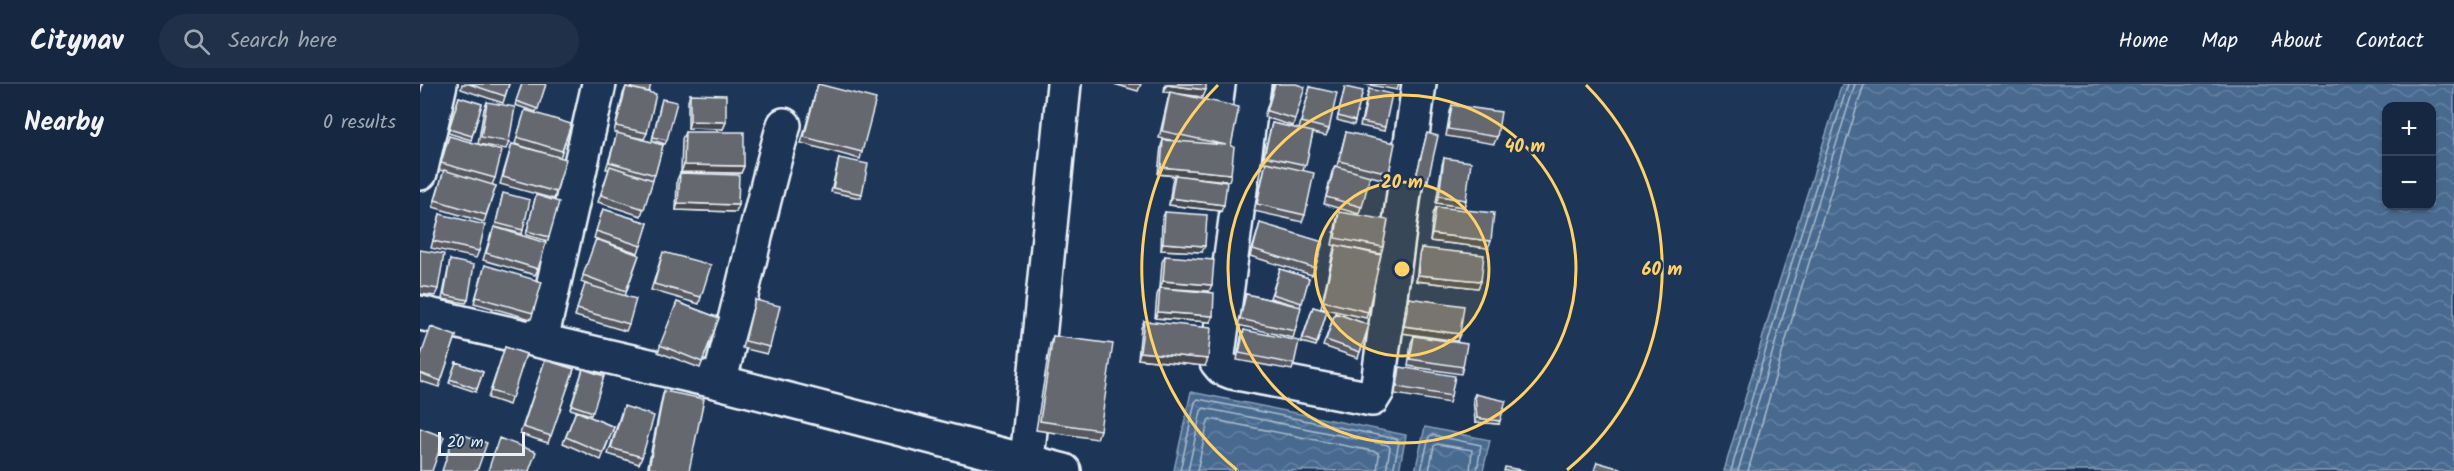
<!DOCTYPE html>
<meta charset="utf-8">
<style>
:root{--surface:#162841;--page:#1f3048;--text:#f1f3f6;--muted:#9ea6b1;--line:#35445a}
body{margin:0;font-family:Kalam,sans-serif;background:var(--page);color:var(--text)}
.controls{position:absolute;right:18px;top:18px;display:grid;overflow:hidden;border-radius:12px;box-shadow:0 2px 4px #0004}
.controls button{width:54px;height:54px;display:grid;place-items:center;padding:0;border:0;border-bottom:2px solid var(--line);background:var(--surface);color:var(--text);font:30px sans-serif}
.scale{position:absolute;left:18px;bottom:15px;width:87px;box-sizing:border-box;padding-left:6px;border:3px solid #e8f1f8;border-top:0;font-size:16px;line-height:21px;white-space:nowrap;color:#e8f1f8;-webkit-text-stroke:4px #1d3557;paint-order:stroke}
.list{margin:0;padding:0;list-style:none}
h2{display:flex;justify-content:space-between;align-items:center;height:78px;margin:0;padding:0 24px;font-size:26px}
h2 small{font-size:20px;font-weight:400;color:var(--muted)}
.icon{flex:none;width:33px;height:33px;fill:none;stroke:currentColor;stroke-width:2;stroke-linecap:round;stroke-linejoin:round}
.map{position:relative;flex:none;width:2034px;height:387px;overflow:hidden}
header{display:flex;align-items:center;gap:36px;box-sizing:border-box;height:84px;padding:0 30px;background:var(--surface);border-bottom:2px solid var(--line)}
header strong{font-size:28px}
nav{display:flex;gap:33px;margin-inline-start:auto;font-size:21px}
.search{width:420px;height:54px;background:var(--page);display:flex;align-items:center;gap:15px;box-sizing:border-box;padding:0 21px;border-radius:33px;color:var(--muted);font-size:22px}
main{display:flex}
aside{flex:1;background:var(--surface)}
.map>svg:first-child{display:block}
.water{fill:url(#water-waves);stroke:#89a0b9;stroke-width:1.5;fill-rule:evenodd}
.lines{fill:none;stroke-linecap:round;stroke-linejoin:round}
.shore{stroke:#a8bbce;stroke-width:1.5}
.minor-casing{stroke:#e8f1f8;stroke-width:38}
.minor{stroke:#1d3557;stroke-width:33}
.wall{fill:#585960;stroke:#e8f1f8;stroke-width:1.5}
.shaded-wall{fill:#47494e;stroke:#e8f1f8;stroke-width:1.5}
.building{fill:#666870;stroke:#e8f1f8;stroke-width:1.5}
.ring{fill:none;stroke:#ffd166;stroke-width:3}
.centre{fill:#ffd166;stroke:#1d3557;stroke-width:3}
.ring-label{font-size:18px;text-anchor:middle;font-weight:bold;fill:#ffd166;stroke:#1d3557;stroke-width:5;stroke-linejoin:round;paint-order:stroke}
</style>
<header>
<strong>Citynav</strong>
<div class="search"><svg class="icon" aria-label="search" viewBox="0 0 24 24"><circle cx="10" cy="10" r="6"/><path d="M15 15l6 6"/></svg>Search here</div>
<nav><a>Home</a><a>Map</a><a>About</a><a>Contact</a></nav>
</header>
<main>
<aside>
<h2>Nearby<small>0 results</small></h2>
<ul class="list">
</ul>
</aside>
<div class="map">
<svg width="2034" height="387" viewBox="0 0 2034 387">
<defs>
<pattern id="water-waves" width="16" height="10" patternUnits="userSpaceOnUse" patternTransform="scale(1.5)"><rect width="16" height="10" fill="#496a8f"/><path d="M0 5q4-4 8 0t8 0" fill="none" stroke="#6380a0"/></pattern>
</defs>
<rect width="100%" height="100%" fill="#1d3557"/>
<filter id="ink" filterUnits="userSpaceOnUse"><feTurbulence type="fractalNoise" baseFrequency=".0167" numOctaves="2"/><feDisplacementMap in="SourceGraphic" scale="12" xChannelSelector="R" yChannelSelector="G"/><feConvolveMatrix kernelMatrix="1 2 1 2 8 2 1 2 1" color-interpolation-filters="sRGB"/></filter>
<g filter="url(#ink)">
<path class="water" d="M1422 0H2034V387H1304L1355 211ZM2012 22V122H1966V22Z
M771 308 986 351 979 387 754 386Z
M1005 343 1070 356 1063 387H995Z"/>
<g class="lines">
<path class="shore" d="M760 387 775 318 778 315 977 355 979 358 973 387
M768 387 781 327 784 324 968 361 970 364 966 387
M777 387 788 337 790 335 957 368 959 371 957 387
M1001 387 1009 353 1012 351 1061 361 1057 387
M1009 387 1014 362 1017 360 1052 366 1050 387
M1311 387 1361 213 1428 0
M1318 387 1368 215 1435 0
M1328 387 1377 218 1444 0"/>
<defs>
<path id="minor" d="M834 0 797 278 802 284 812 288 952 315 957 307 999 0
M0 89 20 0
M0 229 299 298 644 387
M121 256 179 0
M299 298C323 212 339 126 364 41
M607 377 644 0"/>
</defs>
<use href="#minor" class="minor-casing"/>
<use href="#minor" class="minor"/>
</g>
<path class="wall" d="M42 0H89L83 19 41 5Z
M102 0H126L116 28 95 21Z
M211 0 229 8 227 49 224 55 209 52 243 61 233 96 221 132 178 118 189 85H186L197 49 194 48 203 10 206 3 210 4Z
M398 0 442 68 440 75 381 59Z
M694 0H721L718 7Z
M745 0H786L783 13 753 9 811 62 809 97 774 94 801 127 749 121 752 98 754 92 738 90 741 62 743 56H751L739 54 748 15 750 8H744Z
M854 0 875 35 873 42 844 33Z
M944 0H979L977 6Z
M890 3 909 45 906 52 893 49 883 87 885 131 882 138 834 127 846 79 842 78 852 39 879 45Z
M949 5 965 43 964 47 940 42Z
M924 7 935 37 934 41 917 36Z
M270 10 306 38 303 45 268 44V17Z
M39 13 62 20 51 56 28 49Z
M67 18 89 58 86 65 58 60 64 25Z
M241 19 247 56 245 60 232 56Z
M1032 21 1077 53 1074 60 1026 52 1030 28Z
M103 33 151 40 140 74 136 108 134 115 80 100 92 60 137 73 95 60Z
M265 48 324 82 321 89 261 88 262 55Z
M926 48 969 89 966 96 950 92 939 130 904 120 912 88 915 82H917Z
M1007 49 1008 96 1007 100 995 97Z
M29 52 75 94 72 101 76 102 64 138 13 123 24 87 19 86Z
M419 74 442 110 441 114 411 108Z
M1024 74 1046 116 1044 123 1016 119 1022 81Z
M260 89 318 121 316 128 256 126 257 96Z
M82 113 103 146 102 150 75 143Z
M115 115 129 153 128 157 106 151Z
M1016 123 1068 164 1010 157 1013 130Z
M183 125 228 139 218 169 174 154Z
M745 128 782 168 741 166 742 135Z
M919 128 963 163 961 170 925 163 948 228 946 234 901 224 913 168 916 162 912 161 917 134Z
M20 130 59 167 56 174 11 164Z
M840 139 895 184 892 191 830 172Z
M71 150 118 185 115 191 63 176Z
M176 155 219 171 205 212 209 240 206 247 155 232 163 207 171 202 161 198Z
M1001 164 1061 197 1058 204 996 197 999 171Z
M0 166 18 205 15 212 0 210Z
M745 172 789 207 740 204 742 178Z
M241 174 281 213 279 220 231 206Z
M30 176 48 216 46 219 22 215Z
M65 181 113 229 111 235 54 219Z
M860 185 889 194 880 223 875 247 873 254 818 241 826 210 875 221 850 214Z
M740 204 790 238 735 234 737 211Z
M989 214 1037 257 982 249 986 221Z
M335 216 350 263 347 270 322 264Z
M257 218 299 234 280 284 238 268Z
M893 223 907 227 896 262 881 258Z
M915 229 949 241 938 274 903 262Z
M724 237 785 282 718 275 721 244Z
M824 246 874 280 872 286 817 276 821 253Z
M36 252 19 303 0 297V274Z
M633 252 680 346 677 355 616 346 630 260Z
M994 252 1043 283 1041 290 988 282 991 259Z
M85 263 106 270 89 321 68 314Z
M125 276 154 285 128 359 100 350Z
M36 278 63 288 56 308 29 299Z
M980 283 1031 312 1029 319 975 310 978 290Z
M163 285 184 292 171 331 150 325Z
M244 307 269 387H227L242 314Z
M1055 310 1079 340 1055 338 1053 314Z
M156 327 194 343 181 376 143 359Z
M201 329 222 373 219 380 188 370Z"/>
<path class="shaded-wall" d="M747 1 786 6 783 13 744 8Z
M270 37 306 38 303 45 268 44Z
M264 81 324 82 321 89 261 88Z
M741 83 811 90 809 97 738 90Z
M1019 112 1046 116 1044 123 1016 119Z
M751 114 804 121 801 127 749 121Z
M258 119 318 121 316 128 256 126Z
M1012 150 1071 157 1068 164 1010 157Z
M743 159 785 162 782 168 741 166Z
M998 191 1061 197 1058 204 996 197Z
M743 197 792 201 789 207 740 204Z
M738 228 793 232 790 238 735 234Z
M984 242 1040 250 1037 257 982 249Z
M720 268 788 275 785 282 718 275Z
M1057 334 1080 337 1079 340 1055 338Z"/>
<path class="building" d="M49 0H89L85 12Z
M102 0H126L118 25 96 17Z
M212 0H231L229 8 211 4Z
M398 0 456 15 442 68 384 53Z
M747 0H786V6L747 1Z
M855 0H876L885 3 875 35 847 27Z
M206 3 236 10 227 49 196 42Z
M890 3 917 9 909 45 881 38Z
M925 3 943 7 935 37 918 32Z
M949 5 972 10 965 43 942 38Z
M750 8 819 23 811 62 814 63 811 90 741 83 743 56 806 61 742 47Z
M270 10 306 11V38L270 37Z
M39 13 62 20 52 52 29 45Z
M242 15 257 18 247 56 233 53Z
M67 18 95 23 89 58 61 53Z
M1032 21 1081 28 1077 53 1028 45Z
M105 26 151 40 142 67 97 53Z
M852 39 893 48 886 81 844 72Z
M265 48H324V82L264 81Z
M926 48 975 59 969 89 919 77Z
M197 49 243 61 235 91 189 78Z
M1007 49 1018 52 1008 96 996 93Z
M29 52 82 67 75 94 21 79Z
M92 60 146 75 136 108 83 93Z
M419 74 448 80 442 110 413 104Z
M1024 74 1051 78 1046 116 1019 112Z
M846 78 894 89 885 131 837 120Z
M190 82 233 96 224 125 181 111Z
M915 82 950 92 942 123 906 113Z
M24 86 76 102 66 131 15 116Z
M260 89 319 91 318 121 258 119Z
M755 91 807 98 804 121 751 114Z
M83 109 110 116 103 146 76 139Z
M116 111 139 118 129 153 107 147Z
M1016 123 1074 129 1071 157 1012 150Z
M183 125 228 139 221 162 176 147Z
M745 128 787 131 785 162 743 159Z
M919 128 968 136 963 163 915 154Z
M20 130 65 141 59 167 13 157Z
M840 139 903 158 895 184 833 165Z
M74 143 126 159 118 185 66 169Z
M176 155 219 171 206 207 163 191Z
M916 161 961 171 948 228 903 217Z
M1001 164 1064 171 1061 197 998 191Z
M0 166 24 170 18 205 0 202Z
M243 168 291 181 281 213 234 200Z
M745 172 794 176 792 201 743 197Z
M30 176 54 181 48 216 24 211Z
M65 181 122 198 113 229 56 213Z
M860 185 889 194 882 219 852 210Z
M165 200 216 215 209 240 157 225Z
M740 204 794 209 793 232 738 228Z
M826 210 881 223 875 247 820 235Z
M989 214 1044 222 1040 250 984 242Z
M335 216 360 222 350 263 325 257Z
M257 218 299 234 282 278 240 261Z
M893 223 907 227 897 259 883 254Z
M915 229 949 241 940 268 906 256Z
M724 237 791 244 788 275 720 268Z
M11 243 36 252 21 297 0 289V274Z
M824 246 879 257 874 280 819 269Z
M633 252 693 260 680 346 620 337Z
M994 252 1047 260 1043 283 990 275Z
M85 263 106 270 92 314 71 307Z
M125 276 154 285 131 352 103 343Z
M36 278 63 288 57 305 30 295Z
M980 283 1035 292 1031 312 977 303Z
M163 285 184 292 173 328 152 321Z
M244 307 284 315 269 387H244L229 384Z
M1055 310 1086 317 1080 337 1057 334Z
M204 322 234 332 222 373 191 364Z
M156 327 194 343 183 369 146 353Z
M0 344 24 353 12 387H0Z
M35 348 67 359 57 387H22Z
M79 354 116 368 109 387H68Z
M1177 378 1208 387H1174Z
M1085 383 1106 387H1084Z"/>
</g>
<circle cx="982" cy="185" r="87" fill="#ffd166" fill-opacity=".12"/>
<g class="ring">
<circle cx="982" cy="185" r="87"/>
<circle cx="982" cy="185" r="174"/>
<path d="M817 386A260 260 0 0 1 798 1M1166 1A260 260 0 0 1 1147 386"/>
</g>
<circle cx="982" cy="185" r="9" class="centre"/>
<g class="ring-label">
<text x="1105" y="68">40 m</text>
<text x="982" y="104">20 m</text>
<text x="1242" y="191">60 m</text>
</g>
</svg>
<div class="controls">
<button>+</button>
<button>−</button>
</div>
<div class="scale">20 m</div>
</div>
</main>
